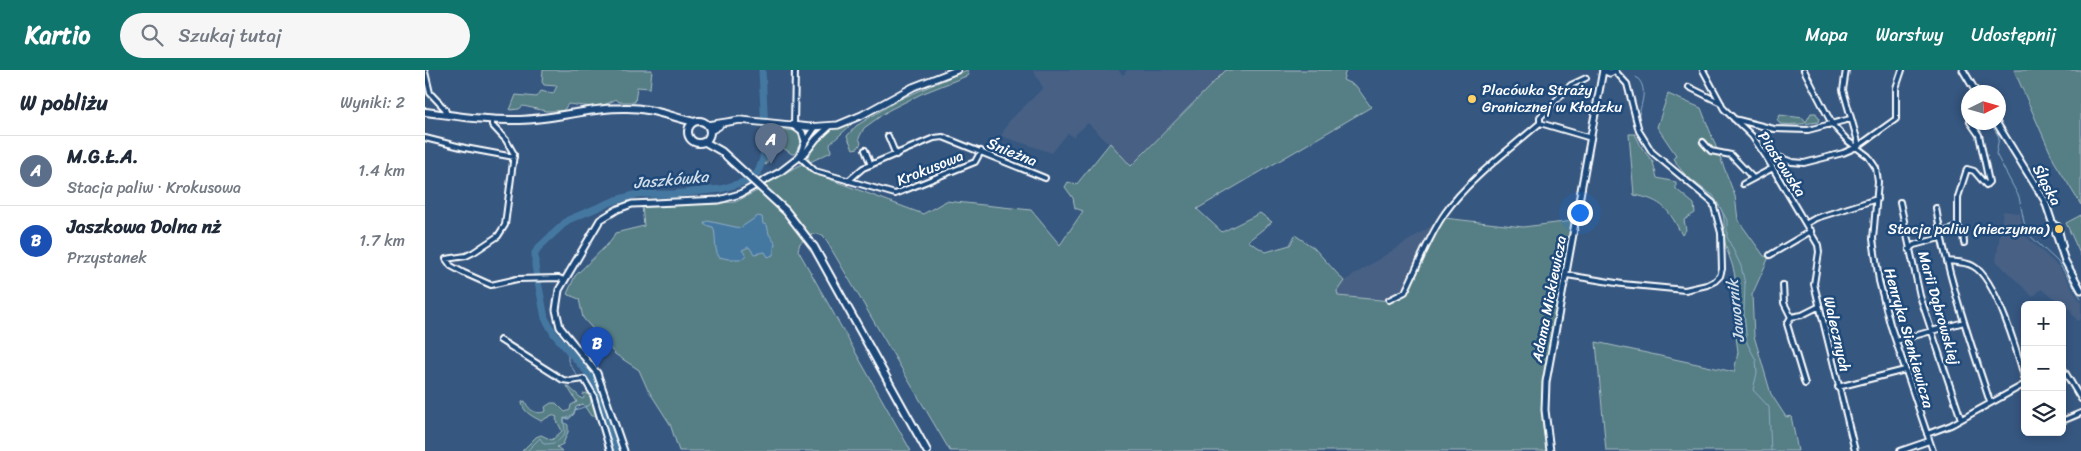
<!DOCTYPE html>
<html lang="pl">
<meta charset="utf-8">
<style>
:root{--surface:#fff;--page:#f6f6f7;--text:#1f2937;--muted:#747a83;--line:#e0e1e3;--accent:#0f766e}
body{margin:0;font-family:Sriracha,sans-serif;background:var(--page);color:var(--text)}
.controls{position:absolute;right:15px;bottom:15px;display:grid;overflow:hidden;border-radius:8px;box-shadow:0 2px 8px #0003}
.controls button{width:45px;height:45px;display:grid;place-items:center;padding:0;border:0;border-bottom:1px solid var(--line);background:var(--surface);color:var(--text);font:25px sans-serif}
.compass{position:absolute;left:1536px;top:15px;width:45px;height:45px;border-radius:50%;background:var(--surface);box-shadow:0 2px 8px #0003;rotate:85deg}
.you{position:absolute;left:1154px;top:142px;width:18px;height:18px;margin:-12px;border:4px solid #fff;border-radius:50%;background:#1a73e8;box-shadow:0 0 0 8px #1a73e833}
.badge{display:grid;place-items:center;width:32px;height:32px;border-radius:50%;background:var(--accent);color:#fff;font-size:16px;font-weight:700}
.pin{position:absolute;translate:-50% -41px;filter:drop-shadow(0 1px 2px #0008)}
.pin::after{content:'';position:absolute;top:26px;width:18px;height:15px;background:inherit;clip-path:polygon(0 0,100% 0,50% 100%)}
.list{margin:0;padding:0;list-style:none}
h2{display:flex;justify-content:space-between;align-items:center;height:65px;margin:0;padding:0 20px;font-size:21px}
h2 small{font-size:16px;font-weight:400;color:var(--muted)}
.list li{display:grid;grid-template-columns:32px 1fr auto;gap:15px;align-items:center;box-sizing:border-box;height:70px;padding:0 20px;border-top:1px solid var(--line)}
.list b{display:block;font-size:19px;white-space:nowrap}
.list p{margin:0;font-size:16px;white-space:nowrap;color:var(--muted)}
.list em{font-size:16px;font-style:normal;color:var(--muted)}
.icon{flex:none;width:28px;height:28px;fill:none;stroke:currentColor;stroke-width:2;stroke-linecap:round;stroke-linejoin:round}
.map{position:relative;flex:none;width:1656px;height:381px;overflow:hidden}
header{display:flex;align-items:center;gap:30px;box-sizing:border-box;height:70px;padding:0 25px;background:var(--accent);color:#fff}
header strong{font-size:24px}
nav{display:flex;gap:28px;margin-inline-start:auto;font-size:18px}
.search{width:350px;height:45px;background:var(--page);display:flex;align-items:center;gap:12px;box-sizing:border-box;padding:0 18px;border-radius:28px;color:var(--muted);font-size:19px}
main{display:flex}
aside{flex:1;background:var(--surface)}
.map>svg:first-child{display:block}
.built{fill:#466084}
.green{fill:#567e85;stroke:#aabec2}
.water{fill:#4478a1;stroke:#8faec7}
.lines{fill:none;stroke-linecap:round;stroke-linejoin:round}
.stream{stroke:#8faec7;stroke-width:1}
.river{stroke:#4478a1;stroke-width:7}
.minor-casing{stroke:#fff;stroke-width:8}
.tertiary-casing{stroke:#fff;stroke-width:9}
.secondary-casing{stroke:#fff;stroke-width:9}
.primary-casing{stroke:#fff;stroke-width:10}
.minor{stroke:#1f4a7a;stroke-width:4}
.tertiary{stroke:#1f4a7a;stroke-width:5}
.secondary{stroke:#1f4a7a;stroke-width:5.5}
.primary{stroke:#1f4a7a;stroke-width:6}
.primary-bridge-casing{stroke:#fff;stroke-width:10;stroke-linecap:butt}
.primary-bridge{stroke:#1f4a7a;stroke-width:6}
.poi-dot{fill:#ffd166;stroke:#1f4a7a;stroke-width:2}
.labels{text-anchor:middle;stroke-width:5;stroke-linejoin:round;paint-order:stroke}
.poi-label{font-size:15px;fill:#fff;stroke:#1f4a7a;text-anchor:start}
.street-label{font-size:15px;fill:#fff;stroke:#1f4a7a}
.water-label{font-size:16px;font-style:italic;fill:#d0dde8;stroke:#1f4a7a}
</style>
<header>
<strong>Kartio</strong>
<div class="search"><svg class="icon" aria-label="search" viewBox="0 0 24 24"><circle cx="10" cy="10" r="6"/><path d="M15 15l6 6"/></svg>Szukaj tutaj</div>
<nav><a>Mapa</a><a>Warstwy</a><a>Udostępnij</a></nav>
</header>
<main>
<aside>
<h2>W pobliżu<small>Wyniki: 2</small></h2>
<ul class="list">
<li><span class="badge" style="background:#5c6f8a">A</span><div><b>M.G.Ł.A.</b><p>Stacja paliw · Krokusowa</p></div><em>1.4 km</em></li>
<li><span class="badge" style="background:#1a4fb4">B</span><div><b>Jaszkowa Dolna nż</b><p>Przystanek</p></div><em>1.7 km</em></li>
</ul>
</aside>
<div class="map">
<svg width="1656" height="381" viewBox="0 0 1656 381">
<rect width="100%" height="100%" fill="#365780"/>
<filter id="ink" filterUnits="userSpaceOnUse"><feTurbulence type="fractalNoise" baseFrequency=".02" numOctaves="2"/><feDisplacementMap in="SourceGraphic" scale="10" xChannelSelector="R" yChannelSelector="G"/><feConvolveMatrix kernelMatrix="1 2 1 2 8 2 1 2 1" color-interpolation-filters="sRGB"/></filter>
<g filter="url(#ink)">
<path class="built" d="M608 0H693L698 5 702 0H801L706 96 663 53 648 67 643 63 627 83 576 66 584 51 618 18Z
M1578 141 1595 143 1598 163 1634 197 1656 232V249L1653 251 1646 243 1647 241 1616 219 1608 227 1571 191Z
M1019 148 983 223 966 231 912 226V221L919 211Z"/>
<path class="green" d="M118 0H227L225 18 212 17 210 32H194L191 29C174 40 161 36 143 34L138 41H121L98 36 94 39 85 40 91 25 112 27 116 21 128 24 132 16 119 15 117 12Z
M542 0 544 5 496 24 464 40 439 58 434 68 436 73 433 78 428 79 422 66 431 56 473 30Z
M801 0H921L918 10 931 16 946 37 772 139 797 162 835 143 847 152 823 171 841 182 865 175 870 165 889 178 919 211 912 221 913 226 966 231 983 223 1019 148 1098 157 1148 151 1118 334V359L1122 381H525L398 165 387 164 375 173 373 180 486 381H254L245 354 222 318 214 300 190 284 158 248 154 229 142 224 150 206 186 171 190 163 219 156 217 136 310 132 332 121 330 119 377 94 388 103 498 144 521 131 606 140 635 175 658 141 650 138 648 128 640 117 643 112 651 115 685 73 706 96Z
M1589 0H1656V135L1629 91Z
M1243 24 1276 38 1310 126 1313 150 1339 186 1344 187 1327 225 1329 266 1346 324 1361 347 1366 346 1373 381H1181L1171 272 1309 302 1313 282 1306 227 1309 226C1313 201 1306 195 1300 173 1297 156 1304 146 1289 129 1276 114 1256 107 1249 88L1251 85 1232 57Z
M1386 43H1391L1394 49 1393 52C1381 54 1367 55 1355 54L1352 50 1355 45 1378 48 1381 52Z
M427 54 405 74 406 82 385 92 382 85C397 69 401 56 427 54Z
M343 58 372 61 377 69 370 84H367L355 76 347 78 344 83 342 94 340 95Z
M1204 64H1210L1217 78 1228 92 1232 108 1251 112V119L1269 134 1270 143 1259 150 1261 160 1257 165C1244 140 1238 130 1209 125Z
M1656 145V186L1641 153Z
M142 316H143L157 329 159 328 158 324 162 323 169 333 172 346H166L158 334 151 337 149 344 144 349 139 348V352L143 355V362L138 374 132 377 137 381H97L111 367 116 365 127 370 137 361 131 349 132 347 127 345 116 351C109 347 97 342 97 332L100 331C103 339 111 346 121 341L120 337 126 333H131L140 342 145 340 146 335 152 332Z"/>
<path class="water" d="M333 146 337 147 338 154 342 155 344 164 350 173 348 185 343 187 340 182 329 184 324 177 317 180 321 185 317 189H303L294 187C288 177 292 166 288 157L280 155 279 153 283 151 315 158Z"/>
<g class="lines">
<path class="stream" d="M1211 7C1225 18 1215 35 1213 50
M1565 52 1574 67 1571 84 1594 127 1601 162 1633 192 1656 228
M1215 57 1220 66
M1227 78 1238 89
M1241 91 1247 97
M1264 111 1288 125 1302 150V167L1316 196 1320 214 1319 242 1322 273 1331 290 1332 303 1328 320 1344 337 1346 381
M143 280V291L153 307
M102 381 115 368 119 374C130 374 134 372 140 363L139 350 148 344 150 340 165 335C168 325 162 319 156 311"/>
<path class="river" d="M192 381 167 308 129 264 120 248 110 196V183L113 178 143 150 191 130 213 124H249L296 119 325 110 333 102 338 89 340 60 337 0"/>
<defs>
<path id="minor" d="M1278 0 1299 39 1327 66 1340 85 1393 175 1394 182 1389 214 1430 381
M1379 0 1407 54 1423 71 1443 86 1451 98 1453 112 1448 169 1454 211 1465 254 1508 381
M1421 0 1418 20 1433 72 1432 77
M0 2 5 23 20 39 22 45
M1161 8 1146 15 1115 47V53L1166 68
M1264 17 1296 33
M1309 49 1349 59 1383 60 1425 49
M67 50V55L81 70 89 84 80 155 73 166 49 182 41 186 21 189 26 196 39 203 66 215 92 209 134 208 139 210
M369 56 370 0
M463 66 471 85
M0 68 40 78 89 87
M1278 72 1286 81 1306 85 1328 108
M440 80 446 95
M1340 85H1348L1367 92 1379 93 1418 83 1432 77 1471 49V18L1477 0
M375 87 390 101 470 124 550 92 556 81
M423 111 438 98 509 68 518 67 620 108
M1318 114 1348 98
M1475 132 1495 226 1536 349
M1511 138C1522 205 1544 268 1565 332
M1382 153 1391 148 1452 129
M1627 154 1633 156 1638 176 1635 178
M1533 157 1538 163 1539 173
M1515 163 1533 157V127L1542 99 1549 101 1561 115 1564 112 1554 65 1545 52
M1484 179 1489 175 1515 168
M1345 185 1386 161
M1522 191C1530 192 1541 192 1548 196 1571 208 1593 284 1600 310
M1142 205 1197 214 1260 220 1282 215 1290 211 1295 206 1297 199 1296 163 1288 133 1227 82 1214 61 1202 14 1190 1
M1358 215 1359 233 1366 247
M964 230 980 222C993 196 1003 167 1020 143 1042 111 1085 79 1115 53
M75 270 138 310 145 311 159 309 168 324 185 381
M1471 271 1539 252
M1637 297 1656 329
M1380 314 1362 254 1366 247 1377 245 1393 237
M1413 317 1480 300
M1637 351 1656 343
M1502 364 1526 355 1600 314
M1475 381 1504 371"/>
<path id="tertiary" d="M1538 0 1551 22
M1571 52 1620 131 1640 191 1656 220
M369 56 377 62 380 71
M375 85 380 72 390 57
M199 381 172 303 135 257 131 240 134 220 175 150 193 139 207 134 294 130 315 124 355 102 381 82 391 69 405 56
M1125 381 1120 340 1121 312 1178 0"/>
<path id="secondary" d="M1178 0 1185 3 1190 0
M283 55 315 50 384 57 413 55 437 45 488 17 532 0
M285 61 294 56"/>
<path id="primary" d="M0 42C32 46 63 51 95 50 130 49 163 38 198 38 223 37 244 46 269 52
M263 62a11 11 0 1 1 22 0a11 11 0 1 1-22 0Z
M280 72 296 81 308 92
M389 177 502 381"/>
</defs>
<use href="#minor" class="minor-casing"/>
<use href="#tertiary" class="tertiary-casing"/>
<use href="#secondary" class="secondary-casing"/>
<use href="#primary" class="primary-casing"/>
<use href="#minor" class="minor"/>
<use href="#tertiary" class="tertiary"/>
<use href="#secondary" class="secondary"/>
<use href="#primary" class="primary"/>
<defs>
<path id="primary-bridge" d="M308 92 361 141 389 177"/>
</defs>
<use href="#primary-bridge" class="primary-bridge-casing"/>
<use href="#primary-bridge" class="primary-bridge"/>
</g>
</g>
<g class="poi-dot">
<circle cx="1047" cy="29" r="5"/>
<circle cx="1634" cy="159" r="5"/>
</g>
<g class="labels">
<g class="poi-label">
<text x="1057" y="25">Placówka Straży<tspan x="1057" dy="17">Granicznej w Kłodzku</tspan></text>
<text x="1624" y="164" text-anchor="end">Stacja paliw (nieczynna)</text>
</g>
<g class="street-label">
<text transform="translate(587 82) rotate(22)" y="5">Śnieżna</text>
<text transform="translate(1357 94) rotate(57)" y="5">Piastowska</text>
<text transform="translate(505 98) rotate(-22)" y="5">Krokusowa</text>
<text transform="translate(1622 115) rotate(62)" y="5">Śląska</text>
<text transform="translate(1124 229) rotate(-79)" y="5">Adama Mickiewicza</text>
<text transform="translate(1514 238) rotate(74)" y="5">Marii Dąbrowskiej</text>
<text transform="translate(1412 264) rotate(77)" y="5">Walecznych</text>
<text transform="translate(1484 268) rotate(74)" y="5">Henryka Sienkiewicza</text>
</g>
<g class="water-label">
<text transform="translate(246 109) rotate(-5)" y="6">Jaszkówka</text>
<text transform="translate(1310 241) rotate(-96)" y="6">Jawornik</text>
</g>
</g>
</svg>
<div class="controls">
<button>+</button>
<button>−</button>
<button><svg class="icon" aria-label="layers" viewBox="0 0 24 24"><path d="M12 4l9 5-9 5-9-5zM3 14l9 5 9-5"/></svg></button>
</div>
<svg class="compass" viewBox="-18 -18 36 36"><path d="M0-13l5 13h-10z" fill="#e53935"/><path d="M0 13l5-13h-10z" fill="#747a83"/></svg>
<div class="you"></div>
<div class="pin badge" style="left:346px;top:94px;background:#5c6f8a">A</div>
<div class="pin badge" style="left:172px;top:298px;background:#1a4fb4">B</div>
</div>
</main>
